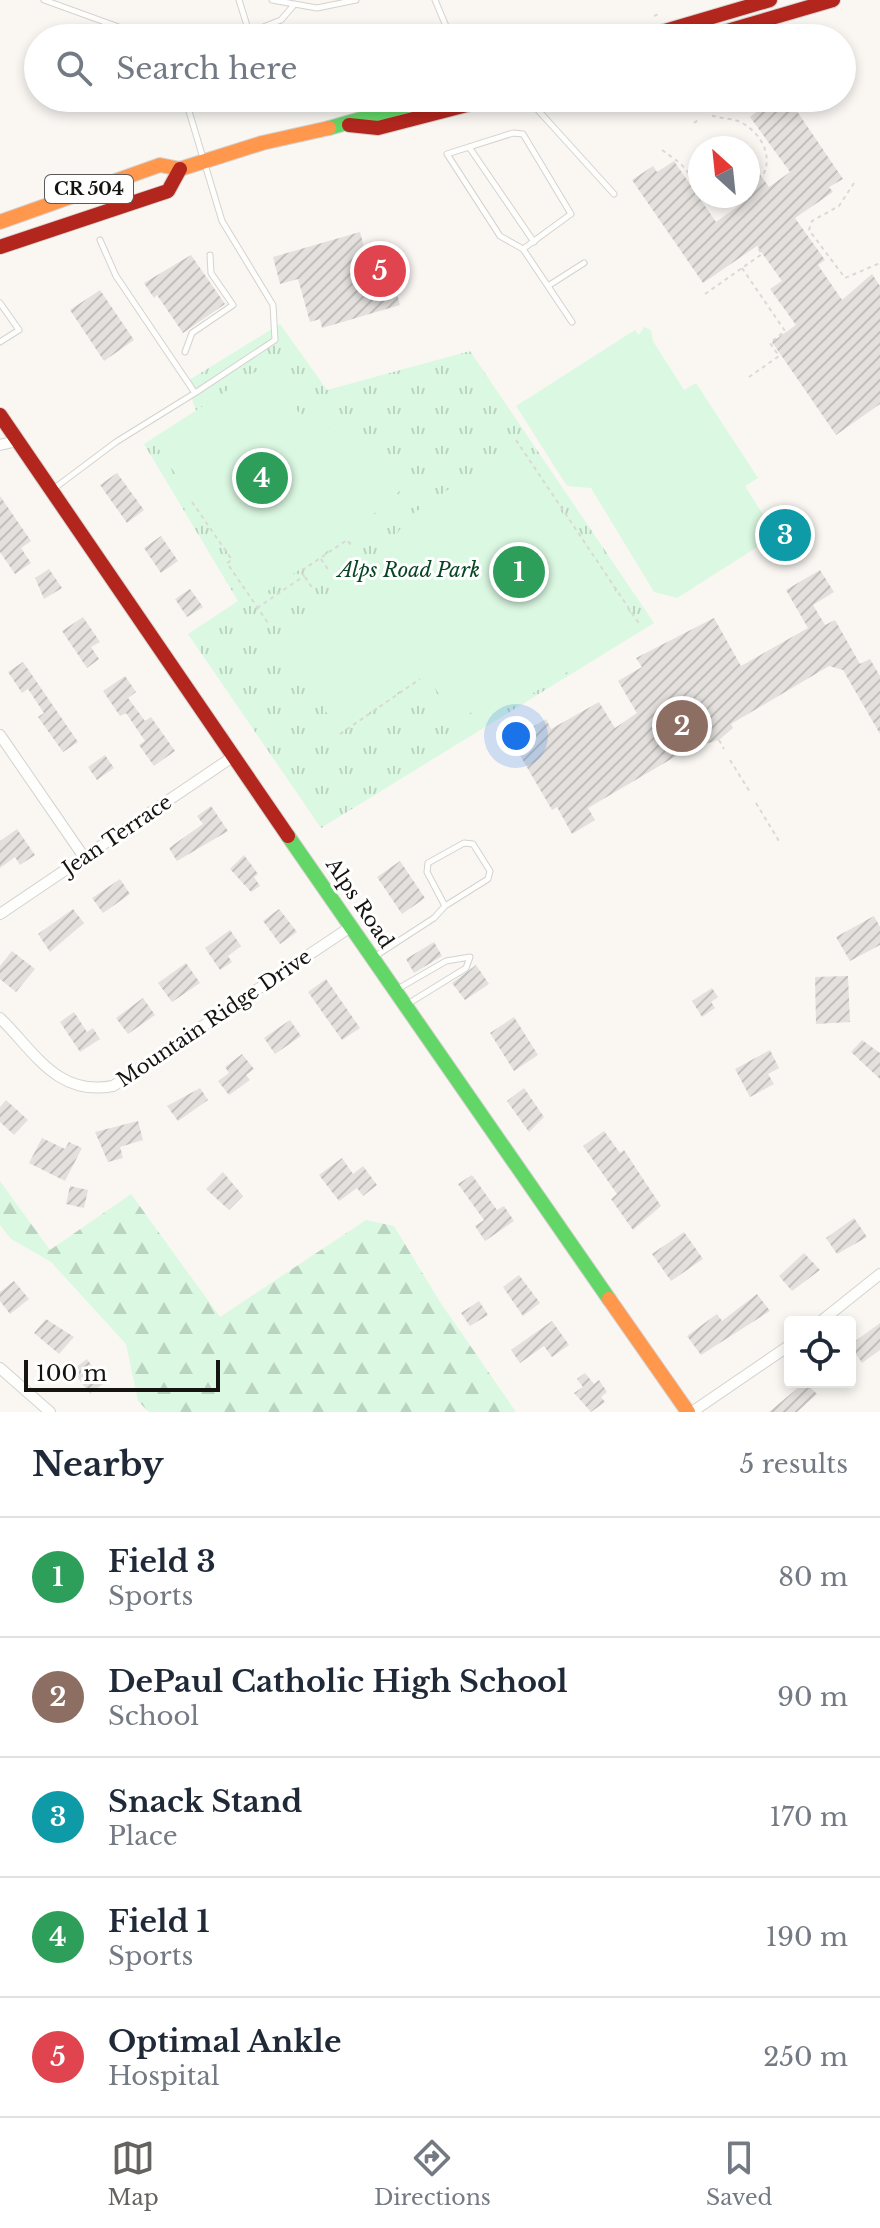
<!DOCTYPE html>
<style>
:root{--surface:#fff;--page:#f2f2f3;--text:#1f2937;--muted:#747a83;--line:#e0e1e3;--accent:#656360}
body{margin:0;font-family:"Libre Baskerville",serif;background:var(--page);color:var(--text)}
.controls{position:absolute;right:24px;bottom:24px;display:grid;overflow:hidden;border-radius:8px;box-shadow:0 4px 12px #0003}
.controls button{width:72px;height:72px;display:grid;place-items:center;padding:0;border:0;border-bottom:2px solid var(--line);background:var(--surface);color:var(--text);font:40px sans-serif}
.compass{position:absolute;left:688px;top:136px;width:72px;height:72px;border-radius:50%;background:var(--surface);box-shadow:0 4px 12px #0003;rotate:333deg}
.scale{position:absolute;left:24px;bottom:20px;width:196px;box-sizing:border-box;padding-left:8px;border:4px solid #151411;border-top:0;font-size:22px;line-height:28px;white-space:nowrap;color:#151411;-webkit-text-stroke:6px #fff;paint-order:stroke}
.you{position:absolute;left:516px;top:736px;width:28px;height:28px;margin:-20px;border:6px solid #fff;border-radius:50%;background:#1a73e8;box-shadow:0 0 0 12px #1a73e833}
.badge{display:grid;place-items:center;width:52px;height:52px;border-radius:50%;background:var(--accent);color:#fff;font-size:26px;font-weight:700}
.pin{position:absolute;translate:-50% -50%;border:4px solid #fff;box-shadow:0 2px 8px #0006}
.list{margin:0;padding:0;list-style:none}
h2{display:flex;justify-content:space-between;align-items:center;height:104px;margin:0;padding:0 32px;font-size:34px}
h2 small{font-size:26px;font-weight:400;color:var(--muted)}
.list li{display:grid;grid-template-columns:52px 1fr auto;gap:24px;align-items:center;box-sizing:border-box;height:120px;padding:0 32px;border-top:2px solid var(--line)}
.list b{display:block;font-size:30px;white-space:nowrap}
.list p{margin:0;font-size:26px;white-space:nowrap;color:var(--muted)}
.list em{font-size:26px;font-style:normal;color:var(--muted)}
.icon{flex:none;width:44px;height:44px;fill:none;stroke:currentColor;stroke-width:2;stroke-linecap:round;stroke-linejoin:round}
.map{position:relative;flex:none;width:880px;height:1412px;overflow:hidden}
.search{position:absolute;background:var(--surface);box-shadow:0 4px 12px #0003;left:24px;right:24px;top:24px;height:88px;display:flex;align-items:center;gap:20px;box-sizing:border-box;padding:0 28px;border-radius:44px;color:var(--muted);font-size:30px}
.sheet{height:704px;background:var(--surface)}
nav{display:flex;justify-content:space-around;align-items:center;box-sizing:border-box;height:112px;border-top:2px solid var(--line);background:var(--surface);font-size:22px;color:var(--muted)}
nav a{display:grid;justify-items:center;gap:4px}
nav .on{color:var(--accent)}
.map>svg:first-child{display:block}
.forest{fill:url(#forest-firs)}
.park{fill:url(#park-tufts)}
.pitch{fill:#dbf8e2}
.building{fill:url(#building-hatch)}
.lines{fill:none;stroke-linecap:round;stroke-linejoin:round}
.lane-casing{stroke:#d5d2cf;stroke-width:7}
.street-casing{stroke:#d5d2cf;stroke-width:12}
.fast-casing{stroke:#d5d2cf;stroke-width:16}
.slow-casing{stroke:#d5d2cf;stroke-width:16}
.jam-casing{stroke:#d5d2cf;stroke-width:16}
.path{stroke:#dad9d8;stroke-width:2;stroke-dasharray:4 4;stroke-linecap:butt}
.lane{stroke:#fefefd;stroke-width:5}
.street{stroke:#fefefd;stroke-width:10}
.fast{stroke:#63d668;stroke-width:14}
.slow{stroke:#ff974d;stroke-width:14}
.jam{stroke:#b3261e;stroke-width:14}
.labels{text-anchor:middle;stroke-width:6;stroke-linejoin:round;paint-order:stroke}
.shield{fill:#fff;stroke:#5b5a58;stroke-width:2}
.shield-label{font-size:18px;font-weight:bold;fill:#151411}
.park-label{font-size:20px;font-style:italic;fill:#074525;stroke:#fff}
.street-label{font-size:20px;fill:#151411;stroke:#fff}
</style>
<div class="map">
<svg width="880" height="1412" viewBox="0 0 880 1412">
<defs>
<pattern id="forest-firs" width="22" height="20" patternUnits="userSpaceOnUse" patternTransform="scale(2)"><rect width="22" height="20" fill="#dbf8e2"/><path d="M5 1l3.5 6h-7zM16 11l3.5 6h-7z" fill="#bbd4c1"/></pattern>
<pattern id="park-tufts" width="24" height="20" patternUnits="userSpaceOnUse" patternTransform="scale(2)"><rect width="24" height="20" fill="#dbf8e2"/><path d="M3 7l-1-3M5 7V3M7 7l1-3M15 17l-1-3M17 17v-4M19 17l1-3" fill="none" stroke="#bbd4c1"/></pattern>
<pattern id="building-hatch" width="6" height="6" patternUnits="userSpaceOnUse" patternTransform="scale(2)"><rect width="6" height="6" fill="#e3e0dd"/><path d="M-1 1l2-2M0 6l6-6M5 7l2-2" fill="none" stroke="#c2bfbd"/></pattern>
</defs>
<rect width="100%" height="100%" fill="#faf7f3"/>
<path class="forest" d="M0 1181 50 1250 131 1194 220 1317 366 1220 394 1226 440 1302 516 1412H149L138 1401 126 1344 51 1262 11 1239 0 1225Z"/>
<path class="park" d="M280 324 327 390 470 351 654 623 321 828 188 634 238 601 144 444 196 411 186 382Z"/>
<path class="pitch" d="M644 327 651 330 653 341 684 390 696 383 758 478 745 486 776 535 677 598 654 592 591 488 567 486 516 406 635 330 639 335Z
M260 369H270L301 416 359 442 387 469 402 489 344 540 266 592 253 590 152 439Z
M515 444 640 627 525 698 494 697 466 716 452 714 429 679 420 677 340 733 280 641 364 585 408 517Z"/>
<path class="building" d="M774 98H788L843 179 829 187 833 192 795 218 825 260 818 265 842 300 872 274 880 286V404L836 435 772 342 796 325 770 289 782 281 757 246 703 283 632 180 653 166 657 172 674 161 716 222 748 199V158L769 187 790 172 750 117Z
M360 232 370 268 381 264 383 271 390 269 400 305 322 328 320 319 310 322 298 279 280 284 273 257Z
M191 255 225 304 183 333 157 295 154 298 144 283Z
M100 290 134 340 104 361 70 310Z
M117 473 144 510 127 523 100 485Z
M0 496 31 541 21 548 31 563 15 574 0 552Z
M161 536 178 561 161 573 144 548Z
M49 569 62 588 44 599 35 578Z
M820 570 834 592 813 605 825 625 835 620 860 664 870 659 880 676V734L843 670 829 666 731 724 733 728 719 740 702 745 700 742 588 808 595 820 572 834 557 807 552 810 511 740 546 719 551 729 599 702 615 728 637 713 618 681 642 667 636 658 714 618 741 666 808 628 786 590Z
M190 589 203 607 187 617 175 599Z
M83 617 100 642 91 647 99 659 87 668 62 631Z
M23 662 78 742 63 752 38 717 44 713 28 689 22 693 8 672Z
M125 676 136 692 128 698 145 721 151 717 175 751 154 766 139 745 145 741 126 713 120 716 103 691Z
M105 755 114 768 97 780 88 767Z
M211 806 228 831 177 861 169 848 203 824 197 816Z
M17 829 35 855 20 865 15 857 0 868V841Z
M244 855 258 874 254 877 260 886 251 892 230 869Z
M400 861 425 898 402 914 377 877Z
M120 879 130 894 103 913 92 898Z
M73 909 84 923 50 952 38 934Z
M279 909 297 932 280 944 263 921Z
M874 916 880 927V945L850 961 836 937Z
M230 930 241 946 228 956 232 962 220 970 205 948Z
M434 942 442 956 414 973 406 959Z
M12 951 35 969 16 992 0 979V966Z
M186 963 200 983 172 1002 158 983Z
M476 965 489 984 465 1000 452 983Z
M848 976 850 1022 816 1024 815 977Z
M326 979 360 1028 342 1040 308 992Z
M712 988 718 997 711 1002 715 1008 702 1017 692 1001Z
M143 998 155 1015 128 1034 116 1018Z
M74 1012 87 1032 93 1028 100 1039 80 1052 60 1022Z
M514 1017 538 1055 514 1071 490 1033Z
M290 1020 301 1036 275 1054 264 1038Z
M862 1040 880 1053V1079L851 1052Z
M770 1050 779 1068 768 1074 774 1084 750 1097 735 1069Z
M242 1054 254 1069 246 1075 250 1080 229 1095 218 1081 229 1073 225 1067Z
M200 1088 208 1100 178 1121 167 1106Z
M524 1088 544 1117 529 1132 507 1101Z
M6 1100 28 1120 14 1135 0 1122V1107Z
M138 1121 143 1140 120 1147 123 1158 108 1162 95 1132Z
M604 1131 620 1153 624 1150 661 1206 633 1230 611 1199 617 1194 583 1146Z
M42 1138 65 1149 69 1142 82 1148 65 1181 29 1163Z
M342 1158 353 1174 363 1166 377 1185 363 1196 357 1188 339 1201 319 1175Z
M223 1172 243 1196 229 1210 206 1189Z
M472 1175 497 1210 504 1206 514 1221 485 1241 475 1226 484 1220 458 1184Z
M70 1186 88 1190 84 1208 66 1204Z
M854 1218 867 1237 837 1254 826 1238Z
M684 1232 703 1259 671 1281 652 1254Z
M804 1253 820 1270 792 1291 779 1276Z
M519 1275 540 1303 523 1316 503 1287Z
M14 1281 29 1299 10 1314 0 1301V1292Z
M757 1294 770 1311 701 1355 687 1336 717 1314 722 1321Z
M479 1301 488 1315 470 1326 461 1313Z
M46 1319 74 1337 59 1354 34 1333Z
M552 1321 569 1345 552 1357 544 1346 520 1363 511 1350Z
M880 1323V1350L862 1363 850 1345Z
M87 1359 104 1383 90 1394 72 1370Z
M585 1373 594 1384 599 1380 607 1392 601 1397 605 1402 591 1412 574 1393 583 1387 577 1379Z
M805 1382 817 1394 797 1412H769Z"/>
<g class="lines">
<defs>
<path id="lane" d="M44 0 149 38
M239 0 249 32
M272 0 317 8 356 0
M435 0 451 38
M236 38 281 20 293 6
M185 98 222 221 273 305 275 340 195 393
M527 98 614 194
M469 147 534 242
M523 249 571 214 523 134 513 133 447 154 500 236 523 249 572 322
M548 286 584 263
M0 303 19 330 0 342
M185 352 192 333 233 305 211 273 210 255
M52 490 116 442 195 393 116 276 100 240
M374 957 434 918 445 906 427 872 428 863 464 843 473 844 490 871 488 879 445 906
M396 990 446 961 470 957 466 968 406 1005"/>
<path id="street" d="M0 445 17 441
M0 735 84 857
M0 914 234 756
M0 1018C34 1051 57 1097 113 1086L352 926
M820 1322 880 1274
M0 1368 50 1412
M692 1412 790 1345"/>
<path id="fast" d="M329 128 434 98
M288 836 609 1299"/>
<path id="slow" d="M0 222 160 165 180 169 262 143 329 128
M609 1299 688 1412"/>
<path id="jam" d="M641 38 770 0
M703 38 833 0
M349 125 378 128 494 98
M0 247 168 191 180 169
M0 415 288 836"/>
</defs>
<use href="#lane" class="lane-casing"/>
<use href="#street" class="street-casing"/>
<use href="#fast" class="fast-casing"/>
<use href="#slow" class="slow-casing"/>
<use href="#jam" class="jam-casing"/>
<path class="path" d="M654 16 661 13
M703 102 713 116C723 119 735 118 744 124 771 141 776 174 748 190
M694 123 698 120
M662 150 680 163 700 186
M854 183 839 206 812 221 809 230 845 278 880 263
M724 196H729
M742 268 785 331 770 343 779 356 749 377
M705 294 762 254 757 246
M516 440 640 625
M192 502 232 560 227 563 268 623
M321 559 329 571
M305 577 313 589
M257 608 304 576 301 571 347 540 352 546
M340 734 420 679
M719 740 724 749
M730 760 750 792
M756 803 779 841"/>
<use href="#lane" class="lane"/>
<use href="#street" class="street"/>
<use href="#fast" class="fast"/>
<use href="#slow" class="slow"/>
<use href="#jam" class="jam"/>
</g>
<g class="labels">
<rect class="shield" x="45" y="175" width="88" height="28" rx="6"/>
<g class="shield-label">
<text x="89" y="195">CR 504</text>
</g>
<g class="park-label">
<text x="409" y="577">Alps Road Park</text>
</g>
<g class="street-label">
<text transform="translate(117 835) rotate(-34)" y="7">Jean Terrace</text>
<text transform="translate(360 903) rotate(56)" y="7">Alps Road</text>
<text transform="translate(214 1018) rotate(-34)" y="7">Mountain Ridge Drive</text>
</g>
</g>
</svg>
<div class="controls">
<button><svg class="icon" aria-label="locate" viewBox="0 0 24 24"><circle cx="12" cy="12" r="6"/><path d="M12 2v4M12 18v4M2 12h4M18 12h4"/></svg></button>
</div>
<svg class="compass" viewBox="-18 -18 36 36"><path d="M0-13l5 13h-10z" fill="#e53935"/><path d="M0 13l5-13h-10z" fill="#747a83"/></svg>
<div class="scale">100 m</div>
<div class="you"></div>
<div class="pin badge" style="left:519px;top:572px;background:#2e9e5b">1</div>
<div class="pin badge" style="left:682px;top:726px;background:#8d6e63">2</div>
<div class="pin badge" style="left:785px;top:535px;background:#0f9aa8">3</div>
<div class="pin badge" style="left:262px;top:478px;background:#2e9e5b">4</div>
<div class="pin badge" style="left:380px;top:271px;background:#e0444e">5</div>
<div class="search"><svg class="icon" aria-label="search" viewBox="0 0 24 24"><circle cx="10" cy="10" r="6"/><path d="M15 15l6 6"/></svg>Search here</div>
</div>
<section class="sheet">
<h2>Nearby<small>5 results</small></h2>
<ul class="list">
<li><span class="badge" style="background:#2e9e5b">1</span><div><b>Field 3</b><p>Sports</p></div><em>80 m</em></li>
<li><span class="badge" style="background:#8d6e63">2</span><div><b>DePaul Catholic High School</b><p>School</p></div><em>90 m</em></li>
<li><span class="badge" style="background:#0f9aa8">3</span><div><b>Snack Stand</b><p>Place</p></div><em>170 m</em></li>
<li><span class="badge" style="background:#2e9e5b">4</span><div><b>Field 1</b><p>Sports</p></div><em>190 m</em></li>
<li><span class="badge" style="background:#e0444e">5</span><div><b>Optimal Ankle</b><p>Hospital</p></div><em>250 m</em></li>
</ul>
</section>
<nav>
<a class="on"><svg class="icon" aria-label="map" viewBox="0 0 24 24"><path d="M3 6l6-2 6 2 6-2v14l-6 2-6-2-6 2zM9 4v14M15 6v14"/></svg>Map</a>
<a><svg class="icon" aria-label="directions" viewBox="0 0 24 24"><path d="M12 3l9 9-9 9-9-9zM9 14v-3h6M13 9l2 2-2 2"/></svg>Directions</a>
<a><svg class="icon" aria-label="saved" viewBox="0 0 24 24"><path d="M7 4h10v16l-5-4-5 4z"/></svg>Saved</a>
</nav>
